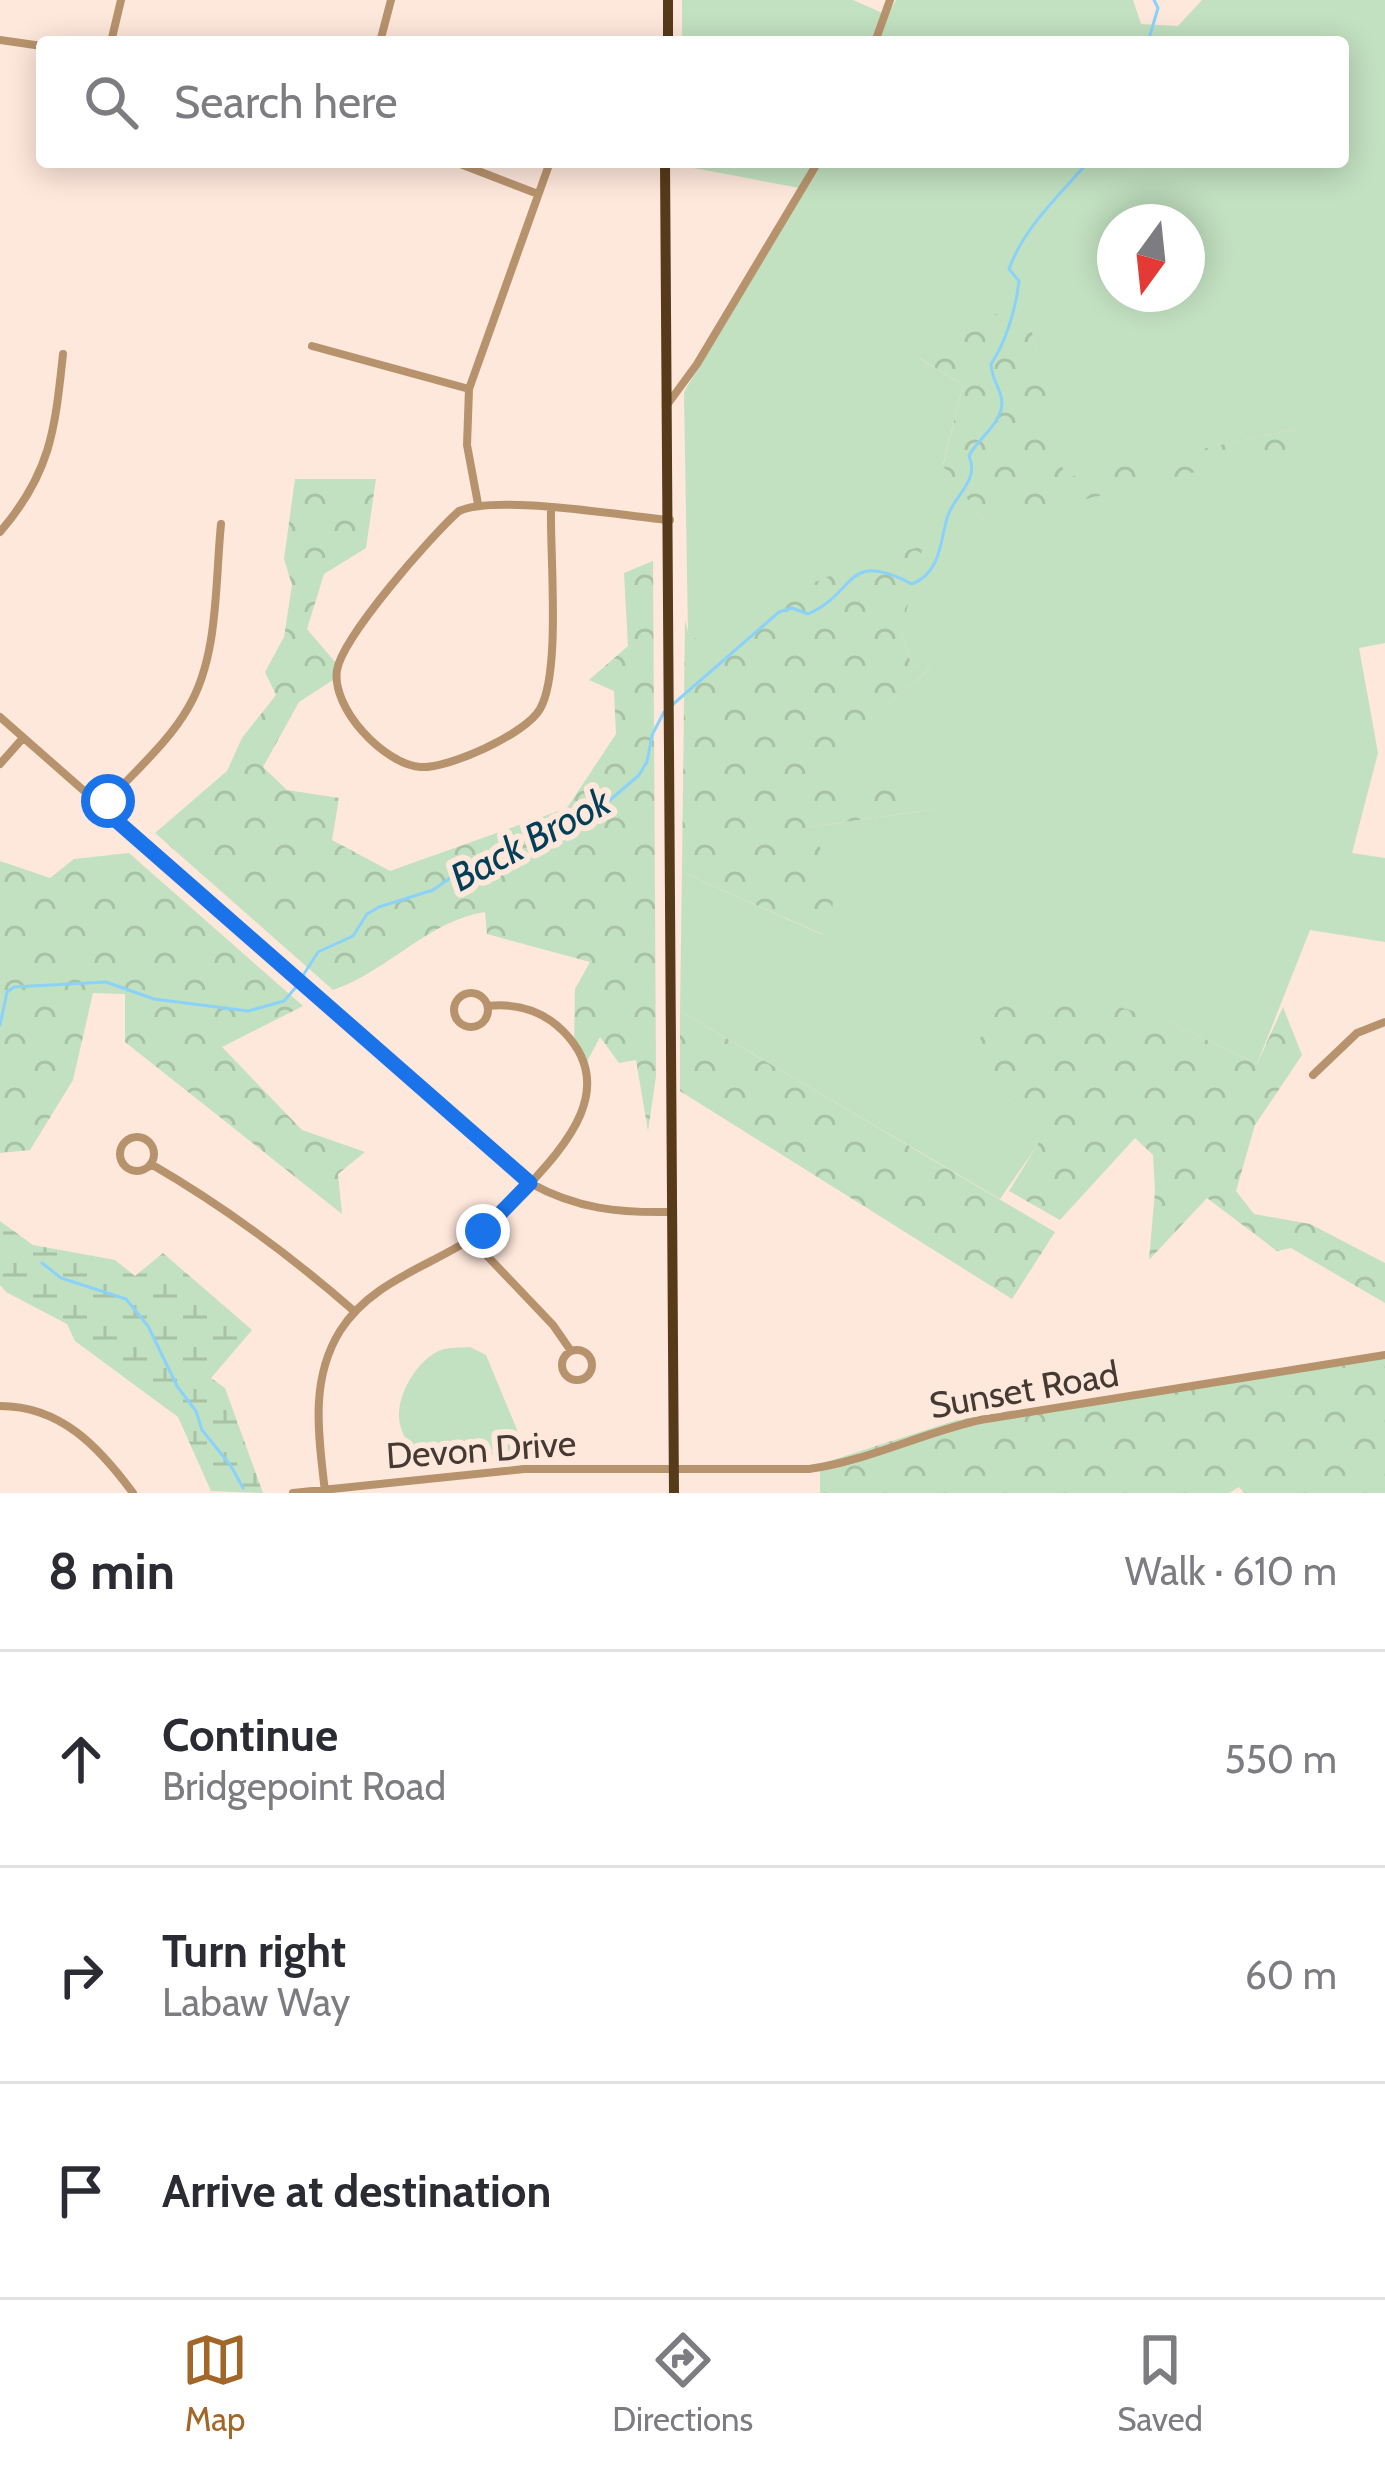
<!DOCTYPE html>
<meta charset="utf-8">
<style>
:root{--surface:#fff;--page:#f7f7f7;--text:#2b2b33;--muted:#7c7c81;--line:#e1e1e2;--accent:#a26628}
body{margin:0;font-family:Cabin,sans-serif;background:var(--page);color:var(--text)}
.compass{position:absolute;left:1097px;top:204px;width:108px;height:108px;border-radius:50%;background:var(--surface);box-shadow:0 6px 30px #0003;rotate:195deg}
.stop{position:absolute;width:36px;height:36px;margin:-27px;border:9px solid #1a73e8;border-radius:50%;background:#fff}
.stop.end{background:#1a73e8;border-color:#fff;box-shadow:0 3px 12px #0008}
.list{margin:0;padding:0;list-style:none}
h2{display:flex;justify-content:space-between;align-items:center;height:156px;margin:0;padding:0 48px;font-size:51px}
h2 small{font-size:39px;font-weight:400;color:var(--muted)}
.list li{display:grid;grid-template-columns:78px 1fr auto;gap:36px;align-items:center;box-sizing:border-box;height:216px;padding:0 48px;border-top:3px solid var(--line)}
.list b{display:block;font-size:45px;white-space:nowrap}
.list p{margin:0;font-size:39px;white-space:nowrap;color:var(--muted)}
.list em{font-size:39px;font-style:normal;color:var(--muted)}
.icon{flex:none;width:66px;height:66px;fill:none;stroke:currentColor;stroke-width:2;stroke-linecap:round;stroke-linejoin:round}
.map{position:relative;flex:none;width:1385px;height:1493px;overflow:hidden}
.search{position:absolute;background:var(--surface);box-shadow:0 6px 30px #0003;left:36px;right:36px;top:36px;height:132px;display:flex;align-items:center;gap:30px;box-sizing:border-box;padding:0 42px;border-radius:12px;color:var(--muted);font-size:45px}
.sheet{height:804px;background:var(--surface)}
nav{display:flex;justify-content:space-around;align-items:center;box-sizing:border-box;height:168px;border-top:3px solid var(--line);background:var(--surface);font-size:33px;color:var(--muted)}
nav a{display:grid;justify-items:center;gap:6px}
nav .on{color:var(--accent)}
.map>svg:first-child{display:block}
.grass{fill:#c2e1c0;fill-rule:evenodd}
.forest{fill:url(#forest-crowns)}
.wetland{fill:url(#wetland-marsh)}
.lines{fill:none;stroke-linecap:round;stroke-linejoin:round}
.stream{stroke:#8bd2fb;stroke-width:3}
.minor{stroke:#b7936d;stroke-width:8}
.highway{stroke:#563a1a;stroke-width:10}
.route{stroke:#1a73e8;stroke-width:15}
.labels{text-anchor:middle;stroke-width:12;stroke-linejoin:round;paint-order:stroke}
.street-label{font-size:36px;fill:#443933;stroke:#fee7db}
.water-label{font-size:39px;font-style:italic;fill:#003e59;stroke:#fee7db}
</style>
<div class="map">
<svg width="1385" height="1493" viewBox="0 0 1385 1493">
<defs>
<pattern id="forest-crowns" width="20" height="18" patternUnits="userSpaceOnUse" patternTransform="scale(3)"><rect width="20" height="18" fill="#c2e1c0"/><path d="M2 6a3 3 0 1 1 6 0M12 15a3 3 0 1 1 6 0" fill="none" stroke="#a8c2a5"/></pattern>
<pattern id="wetland-marsh" width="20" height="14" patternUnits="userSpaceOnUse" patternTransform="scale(3)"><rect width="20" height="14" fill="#c2e1c0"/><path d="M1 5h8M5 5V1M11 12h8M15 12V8" fill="none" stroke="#a8c2a5"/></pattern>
</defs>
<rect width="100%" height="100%" fill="#fee7db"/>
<path class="grass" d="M682 0H853L887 15 896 0H1133L1141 24 1178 26 1202 0H1385V643L1359 648 1378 753 1352 853 1385 858V942L1310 930 1257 1064 1165 1020 966 1064 1007 1097 1045 1134 1000 1199 680 1011 682 872 823 935 810 827 935 809V798L808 770 931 668 911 664 901 632 772 599 708 650 688 632 684 392 805 189 683 166V162H1343V42H682ZM1115 222H1187V294H1115ZM1031 327 1064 479 1291 430 1318 441 983 520 943 465 963 385 919 358 960 335Z
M470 1347 486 1355 527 1454 418 1457C408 1444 398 1430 399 1413 400 1389 419 1359 441 1350 449 1347 461 1348 470 1347Z"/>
<path class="forest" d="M984 310 1031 327 1065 478 1291 430 1320 441 1042 510 983 520 943 466 963 385 918 357 960 335Z
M295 479H376L366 548 324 574 307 629 336 663 333 680 299 702 263 767 287 790 339 798 332 840 390 871 567 808 616 734 614 691 589 680 628 646 624 573 653 561 656 1076 648 1131 636 1060 619 1063 600 1037 583 1069 574 1047 575 989 590 962 487 934 485 912C429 920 387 972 333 990L155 833 227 771 242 738 276 695 265 672 284 637 292 585 284 559Z
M923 546 901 632 911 664 932 667 809 770 935 797V809L810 827C830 868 843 890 824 935L682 872 685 620 688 632 708 649 772 599 865 562Z
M129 853 303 1006 222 1047 302 1130 365 1152 338 1174 342 1214 125 1042V994L93 993 73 1080 30 1150 0 1153V861L50 878 74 859Z
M1052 988 1165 1020 1257 1064 1283 1007 1302 1055 1255 1125 1236 1191 1254 1214 1310 1224 1385 1263V1303L1291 1248 1277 1251 1207 1198 1149 1260 1155 1191 1153 1155 1135 1138 1060 1220 1009 1191 1044 1134 1007 1097 965 1064 998 1009Z
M680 1011 1055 1232 1012 1299 680 1091Z
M1385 1357V1493H1244L1239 1487 1229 1493H820V1464L960 1419Z"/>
<path class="wetland" d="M0 1221 33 1245 115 1260 135 1276 163 1253 252 1330 211 1378 225 1388 263 1493 211 1491 178 1417 75 1341 67 1324 6 1292 0 1285Z"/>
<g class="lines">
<path class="stream" d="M1148 42 1158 8 1154 0
M671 706 779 612 792 608 808 614C858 592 844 549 912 584 940 573 940 544 947 518 954 495 980 481 969 456 978 437 1010 419 1000 393 996 382 992 377 991 364 1006 342 1016 308 1019 281L1009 269C1024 227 1060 195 1088 162
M302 977 318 952 353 936 367 914 379 907 433 890 453 876 494 862 511 844 531 832 567 829 602 807 639 775 647 762 652 735 664 712
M0 1025 7 992 14 987 106 982 154 999 248 1011 284 1001 297 986
M42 1263 61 1278 126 1299 148 1326 177 1386 196 1411 202 1430 231 1466 243 1488"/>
<path class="minor" d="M0 40 42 46
M111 42 121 0
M380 42 391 0
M875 42 890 0
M455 162 538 194
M312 346 469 389
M667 405 697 364 818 162
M478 504 467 445 469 389 550 162
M551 510C550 556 561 673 540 709 526 734 448 769 420 767 384 764 331 708 337 670 343 636 431 536 459 511 496 494 623 516 670 520
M0 532C51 473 55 429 63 354
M0 717 530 1183C577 1209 619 1213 671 1212
M0 764 23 738
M102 808C129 776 167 745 188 708 219 656 215 583 221 524
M454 1010a17 17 0 1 1 34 0a17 17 0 1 1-34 0Z
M1313 1075 1357 1033 1385 1022
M120 1154a17 17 0 1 1 34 0a17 17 0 1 1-34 0Z
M151 1164C225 1207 290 1255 354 1311
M471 1239 553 1325 571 1351
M562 1365a15 15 0 1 1 30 0a15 15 0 1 1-30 0Z
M0 1406C61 1406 99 1447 133 1493
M325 1492C319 1437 309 1381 340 1331 372 1280 433 1266 480 1233 498 1220 511 1204 526 1188 566 1145 619 1087 563 1031 542 1010 517 1003 488 1006
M293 1493 524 1469H809C867 1461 922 1433 980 1420L1385 1355"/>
<path class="highway" d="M668 42V0
M665 162 674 1493"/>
</g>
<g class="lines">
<path class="route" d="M108 801 102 808 530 1183 483 1231"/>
</g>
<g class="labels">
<g class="street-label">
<text transform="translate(1024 1389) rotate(-10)" y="13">Sunset Road</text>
<text transform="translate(481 1449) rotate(-4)" y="13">Devon Drive</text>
</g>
<g class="water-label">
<text transform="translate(530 839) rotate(-28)" y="14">Back Brook</text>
</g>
</g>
</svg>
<svg class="compass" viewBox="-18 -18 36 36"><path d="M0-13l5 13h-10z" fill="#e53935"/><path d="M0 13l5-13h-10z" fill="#7c7c81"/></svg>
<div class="stop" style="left:108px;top:801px"></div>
<div class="stop end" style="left:483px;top:1231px"></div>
<div class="search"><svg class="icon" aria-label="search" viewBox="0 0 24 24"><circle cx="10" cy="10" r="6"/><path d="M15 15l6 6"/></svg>Search here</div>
</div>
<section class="sheet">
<h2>8 min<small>Walk · 610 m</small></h2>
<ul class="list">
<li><svg class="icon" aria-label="ahead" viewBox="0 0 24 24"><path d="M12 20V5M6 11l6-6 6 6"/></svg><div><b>Continue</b><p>Bridgepoint Road</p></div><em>550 m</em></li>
<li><svg class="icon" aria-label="right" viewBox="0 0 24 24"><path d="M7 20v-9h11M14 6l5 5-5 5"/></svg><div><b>Turn right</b><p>Labaw Way</p></div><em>60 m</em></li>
<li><svg class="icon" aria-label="arrive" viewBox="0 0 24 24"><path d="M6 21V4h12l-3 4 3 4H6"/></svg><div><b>Arrive at destination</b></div></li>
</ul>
</section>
<nav>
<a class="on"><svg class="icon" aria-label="map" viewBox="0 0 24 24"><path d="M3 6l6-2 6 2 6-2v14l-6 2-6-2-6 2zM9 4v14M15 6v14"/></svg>Map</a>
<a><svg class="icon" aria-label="directions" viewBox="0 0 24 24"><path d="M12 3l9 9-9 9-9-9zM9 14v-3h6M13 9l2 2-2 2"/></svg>Directions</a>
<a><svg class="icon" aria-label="saved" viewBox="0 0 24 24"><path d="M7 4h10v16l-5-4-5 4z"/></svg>Saved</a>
</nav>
